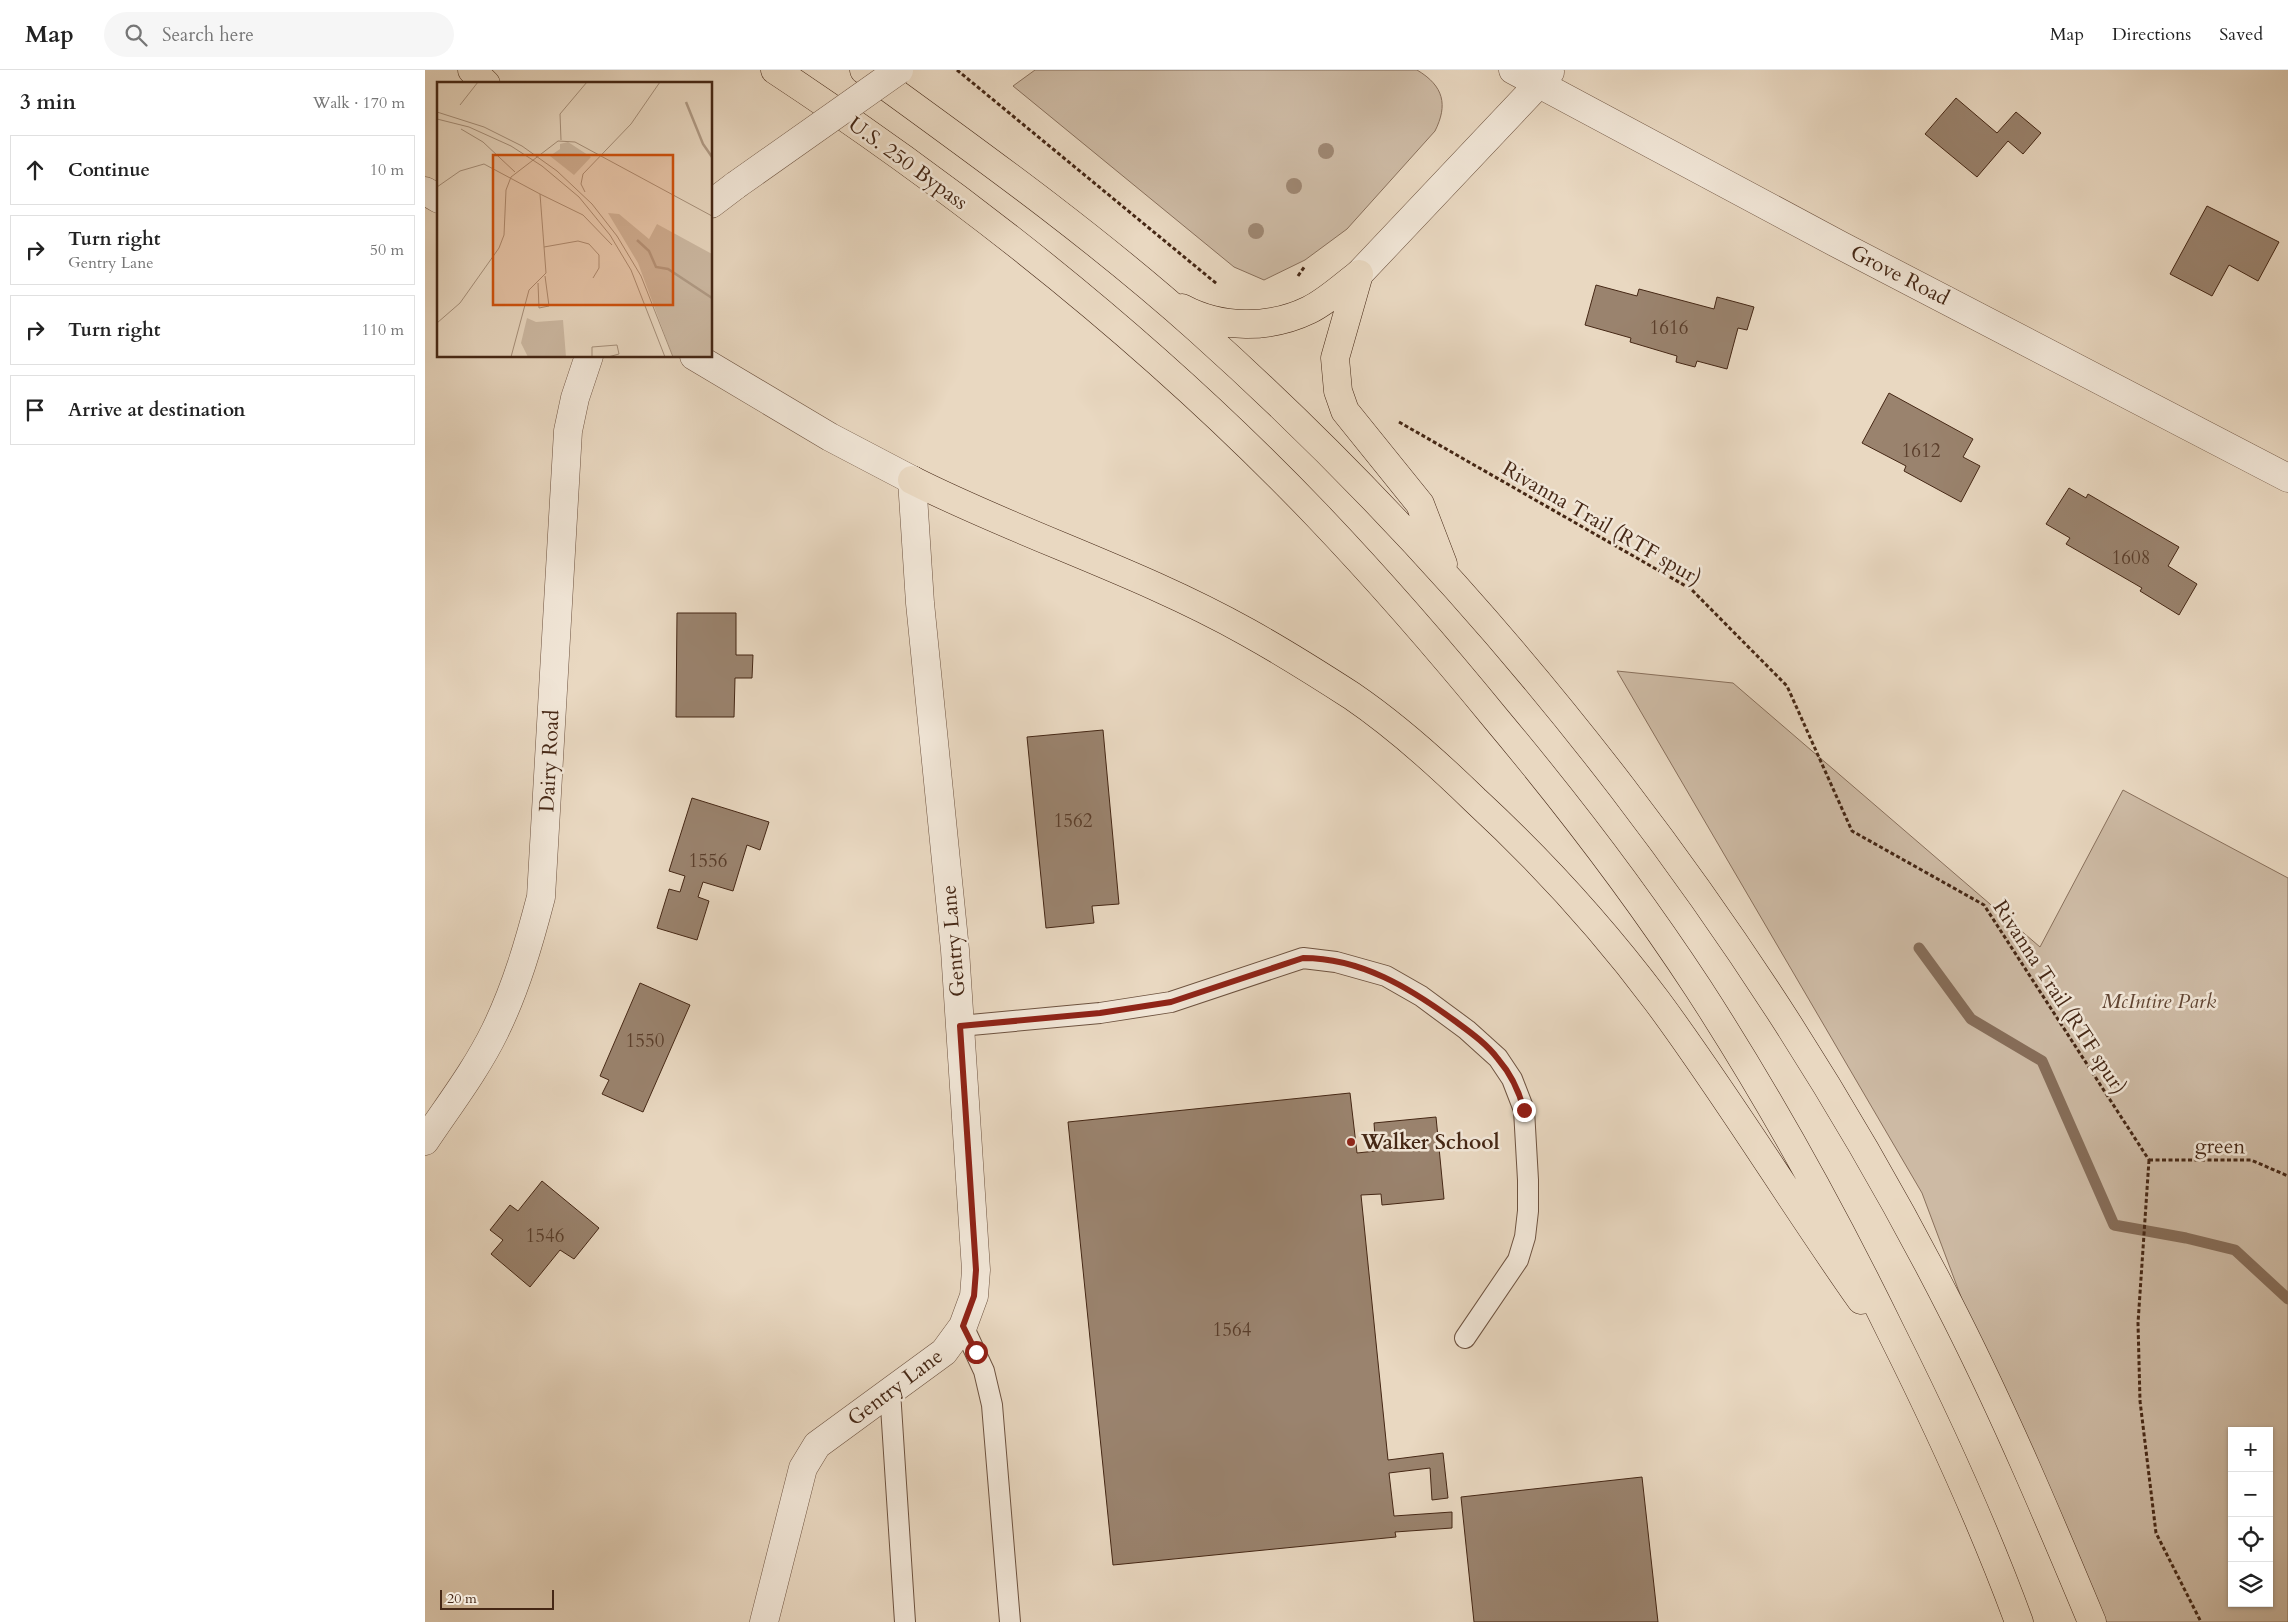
<!DOCTYPE html>
<meta charset="utf-8">
<style>
:root{--surface:#fff;--page:#f6f6f6;--text:#222;--muted:#767676;--line:#e0e0e0}
body{margin:0;font-family:Cardo,serif;background:var(--page);color:var(--text)}
.controls{position:absolute;right:15px;bottom:15px;display:grid;overflow:hidden;border-radius:0px;box-shadow:0 1px 4px #0004}
.controls button{width:45px;height:45px;display:grid;place-items:center;padding:0;border:0;border-bottom:1px solid var(--line);background:var(--surface);color:var(--text);font:25px sans-serif}
.scale{position:absolute;left:15px;bottom:12px;width:114px;box-sizing:border-box;padding-left:5px;border:2px solid #452715;border-top:0;font-size:14px;line-height:18px;white-space:nowrap;color:#452715;-webkit-text-stroke:4px #f1e6d7;paint-order:stroke}
.stop{position:absolute;width:15px;height:15px;margin:-11px;border:4px solid #8f2418;border-radius:50%;background:#fff}
.stop.end{background:#8f2418;border-color:#fff;box-shadow:0 1px 5px #0008}
.list{margin:0;padding:0;list-style:none}
h2{display:flex;justify-content:space-between;align-items:center;height:65px;margin:0;padding:0 20px;font-size:21px}
h2 small{font-size:16px;font-weight:400;color:var(--muted)}
.list li{display:grid;grid-template-columns:32px 1fr auto;gap:15px;align-items:center;box-sizing:border-box;height:70px;margin:0 10px 10px;padding:0 10px;border:1px solid var(--line);border-radius:0px}
.list b{display:block;font-size:19px;white-space:nowrap}
.list p{margin:0;font-size:16px;white-space:nowrap;color:var(--muted)}
.list em{font-size:16px;font-style:normal;color:var(--muted)}
.icon{flex:none;width:28px;height:28px;fill:none;stroke:currentColor;stroke-width:2;stroke-linecap:round;stroke-linejoin:round}
.map{position:relative;flex:none;width:1863px;height:1552px;overflow:hidden}
header{display:flex;align-items:center;gap:30px;box-sizing:border-box;height:70px;padding:0 25px;background:var(--surface);border-bottom:1px solid var(--line)}
header strong{font-size:24px}
nav{display:flex;gap:28px;margin-inline-start:auto;font-size:18px}
.search{width:350px;height:45px;background:var(--page);display:flex;align-items:center;gap:12px;box-sizing:border-box;padding:0 18px;border-radius:28px;color:var(--muted);font-size:19px}
main{display:flex}
aside{flex:1;background:var(--surface)}
.map>svg:first-child{display:block}
.green{fill:#cdbaa4;stroke:#89705c;fill-rule:evenodd}
.lines{fill:none;stroke-linecap:round;stroke-linejoin:round}
.stream{stroke:#866d59;stroke-width:11}
.building{fill:#9a836e;stroke:#452715}
.service-casing{stroke:#6e5340;stroke-width:22}
.minor-casing{stroke:#6e5340;stroke-width:29}
.tertiary-casing{stroke:#6e5340;stroke-width:29}
.trunk-casing{stroke:#452715;stroke-width:29}
.path{stroke:#452715;stroke-width:3;stroke-dasharray:4 2.5;stroke-linecap:butt}
.service{stroke:#f1e6d7;stroke-width:20}
.minor{stroke:#f1e6d7;stroke-width:28}
.tertiary{stroke:#f1e6d7;stroke-width:28}
.trunk{stroke:#e9d8c1;stroke-width:28}
.tertiary-bridge-casing{stroke:#6e5340;stroke-width:29;stroke-linecap:butt}
.tertiary-bridge{stroke:#f1e6d7;stroke-width:28}
.tree{fill:#9e8772}
.route{stroke:#8f2418;stroke-width:6}
.poi-dot{fill:#8f2418;stroke:#f1e6d7;stroke-width:2}
.labels{text-anchor:middle;stroke-width:5;stroke-linejoin:round;paint-order:stroke}
.number-label{font-size:19px;fill:#5a3e2b}
.street-label{font-size:21px;fill:#452715;stroke:#f1e6d7}
.park-label{font-size:21px;font-style:italic;fill:#604432;stroke:#f1e6d7}
.poi-label{font-size:21px;font-weight:bold;fill:#452715;stroke:#f1e6d7;text-anchor:start}
.inset-river{fill:none;stroke:#b19c87;stroke-width:2.5}
.inset-road{fill:none;stroke:#a7917c;stroke-width:1}
.view{fill:#d0520d;fill-opacity:0.15;stroke:#d0520d;stroke-width:2.5}
.inset-edge{fill:none;stroke:#452715;stroke-width:2.5}
</style>
<header>
<strong>Map</strong>
<div class="search"><svg class="icon" aria-label="search" viewBox="0 0 24 24"><circle cx="10" cy="10" r="6"/><path d="M15 15l6 6"/></svg>Search here</div>
<nav><a>Map</a><a>Directions</a><a>Saved</a></nav>
</header>
<main>
<aside>
<h2>3 min<small>Walk · 170 m</small></h2>
<ul class="list">
<li><svg class="icon" aria-label="ahead" viewBox="0 0 24 24"><path d="M12 20V5M6 11l6-6 6 6"/></svg><div><b>Continue</b></div><em>10 m</em></li>
<li><svg class="icon" aria-label="right" viewBox="0 0 24 24"><path d="M7 20v-9h11M14 6l5 5-5 5"/></svg><div><b>Turn right</b><p>Gentry Lane</p></div><em>50 m</em></li>
<li><svg class="icon" aria-label="right" viewBox="0 0 24 24"><path d="M7 20v-9h11M14 6l5 5-5 5"/></svg><div><b>Turn right</b></div><em>110 m</em></li>
<li><svg class="icon" aria-label="arrive" viewBox="0 0 24 24"><path d="M6 21V4h12l-3 4 3 4H6"/></svg><div><b>Arrive at destination</b></div></li>
</ul>
</aside>
<div class="map">
<svg width="1863" height="1552" viewBox="0 0 1863 1552">
<rect width="100%" height="100%" fill="#e9d8c1"/>
<filter id="stains"><feTurbulence type="fractalNoise" baseFrequency=".004" numOctaves="4"/><feColorMatrix values="0 0 0 0 .2 0 0 0 0 .09 0 0 0 0 .02 0 0 0 .5 -.17"/></filter>
<radialGradient id="worn" r=".72"><stop offset=".6" stop-color="#630" stop-opacity="0"/><stop offset="1" stop-color="#630" stop-opacity=".3"/></radialGradient>
<path class="green" d="M610 0H992C1019 16 1023 35 1010 61L922 159 880 190 839 210 809 197 588 16Z
M1192 601 1308 613 1615 877 1698 720 1863 808V1552H1658L1497 1123ZM1807 1361H1844V1533H1807Z"/>
<g class="lines">
<path class="stream" d="M1494 878 1546 949 1617 991 1689 1155 1761 1168 1810 1180 1863 1229"/>
</g>
<path class="building" d="M1531 28 1572 63 1591 42 1616 63 1598 84 1583 71 1552 107 1500 64Z
M1782 136 1854 172 1833 211 1804 195 1787 226 1745 204Z
M1171 215 1212 226 1214 219 1289 239 1292 227 1329 237 1322 260 1313 258 1302 299 1272 291 1270 297 1251 292 1252 286 1205 272 1206 268 1160 255Z
M1464 323 1548 369 1538 387 1555 396 1536 432 1479 401 1481 396 1437 373Z
M1644 418 1661 428 1663 424 1754 477 1743 496 1772 514 1754 545 1715 521 1717 518 1641 474 1645 468 1621 454Z
M252 543H311V585H328L327 608H310L309 647H251Z
M678 660 694 834 667 836 669 853 621 858 602 667Z
M267 728 344 752 335 780 322 775 308 821 278 812 273 827 284 831 272 870 232 858 244 819 255 822 260 806 244 801Z
M215 913 265 935 218 1042 177 1024 184 1010 175 1006Z
M925 1023 932 1083 951 1081 949 1053 1011 1047 1019 1129 957 1135 956 1124 936 1125 963 1390 1018 1383 1023 1428 1007 1430 1005 1398 964 1403 969 1446 1027 1442V1458L970 1462 971 1467 688 1495 643 1052Z
M117 1111 174 1158 149 1189 135 1180 105 1217 66 1184 78 1170 65 1160 85 1135 93 1141Z
M1217 1407 1233 1552H1049L1036 1427Z"/>
<g class="lines">
<defs>
<path id="service" d="M535 956 675 943 746 932 878 888 911 892 961 906 996 926 1042 960 1073 988 1087 1009 1099 1040 1103 1110V1141L1100 1167 1093 1190 1040 1268
M538 1256 559 1301 567 1335 585 1552
M465 1321 480 1552"/>
<path id="minor" d="M0 121 14 129
M339 1552 378 1398 392 1375 519 1282 538 1256 549 1226 551 1200 530 880 495 533 487 410"/>
<path id="tertiary" d="M1088 0 1415 175 1863 408
M286 134 311 115
M934 204 1125 2
M269 286 405 367 487 410
M0 1071C24 1035 51 1000 70 961 91 918 104 873 116 827L143 361 150 328 164 286"/>
<path id="trunk" d="M47 0 61 14
M350 0C544 128 730 276 891 444 954 510 1014 579 1072 650 1144 736 1212 825 1273 918 1345 1029 1409 1145 1467 1264 1514 1358 1558 1454 1594 1552
M439 0C553 83 668 165 774 260 1081 535 1345 879 1531 1248 1581 1347 1624 1449 1667 1552
M934 204 910 288 913 321 920 341 995 434 1018 494
M757 238C796 259 845 259 884 240 901 232 918 216 934 204
M487 410C596 465 715 502 822 562 858 582 893 604 927 626 971 656 1012 693 1050 730 1116 791 1178 859 1232 931 1304 1028 1366 1131 1436 1230"/>
</defs>
<use href="#service" class="service-casing"/>
<use href="#minor" class="minor-casing"/>
<use href="#tertiary" class="tertiary-casing"/>
<use href="#trunk" class="trunk-casing"/>
<path class="path" d="M532 0 792 214
M873 206 880 196
M974 352 1266 519 1362 616 1427 761 1559 835 1724 1090
M1724 1090 1713 1253 1715 1331 1731 1463 1776 1552
M1724 1090H1826L1863 1106"/>
<use href="#service" class="service"/>
<use href="#minor" class="minor"/>
<use href="#tertiary" class="tertiary"/>
<use href="#trunk" class="trunk"/>
<defs>
<path id="tertiary-bridge" d="M311 115 474 0"/>
</defs>
<use href="#tertiary-bridge" class="tertiary-bridge-casing"/>
<use href="#tertiary-bridge" class="tertiary-bridge"/>
</g>
<g class="tree">
<circle cx="901" cy="81" r="8"/>
<circle cx="869" cy="116" r="8"/>
<circle cx="831" cy="161" r="8"/>
</g>
<g class="lines">
<path class="route" d="M551 1282 538 1256 549 1226 551 1200 535 956 675 943 746 932 878 888C936 888 985 918 1030 951 1045 962 1062 974 1073 989 1086 1004 1094 1021 1099 1040"/>
</g>
<circle class="poi-dot" cx="926" cy="1072" r="5"/>
<g class="labels">
<g class="number-label">
<text x="1244" y="264">1616</text>
<text x="1496" y="387">1612</text>
<text x="1706" y="494">1608</text>
<text x="648" y="757">1562</text>
<text x="283" y="797">1556</text>
<text x="220" y="977">1550</text>
<text x="120" y="1172">1546</text>
<text x="807" y="1266">1564</text>
</g>
<g class="street-label">
<text transform="translate(483 93) rotate(36)" y="7">U.S. 250 Bypass</text>
<text transform="translate(1475 205) rotate(27)" y="7">Grove Road</text>
<text transform="translate(1177 453) rotate(30)" y="7">Rivanna Trail (RTF spur)</text>
<text transform="translate(124 691) rotate(-87)" y="7">Dairy Road</text>
<text transform="translate(528 871) rotate(-95)" y="7">Gentry Lane</text>
<text transform="translate(1635 927) rotate(57)" y="7">Rivanna Trail (RTF spur)</text>
<text transform="translate(1795 1076) rotate(1)" y="7">green</text>
<text transform="translate(470 1317) rotate(-37)" y="7">Gentry Lane</text>
</g>
<g class="park-label">
<text x="1734" y="938">McIntire Park</text>
</g>
<g class="poi-label">
<text x="936" y="1079">Walker School</text>
</g>
</g>
<g transform="translate(12 12)">
<rect width="275" height="275" fill="#e9d8c1"/>
<path d="M131 60 154 75 137 93 113 74 123 67V62ZM171 131 182 132 212 157 220 142 275 172V275H236L201 181ZM90 236 99 240 126 238 129 275H91L84 261Z" fill="#cdbaa4"/>
<path class="inset-river" d="M249 20 266 62 275 75M200 158 212 169 219 185 231 187 275 216"/>
<path class="inset-road" d="M23 23 41 0M0 30 47 45 85 64 120 89 155 122 180 154 204 194 236 275M0 37 32 45 74 64 105 84 142 115 173 153 194 188 228 275M24 47 46 60 78 90M124 58 123 32 150 0M146 92 194 42 223 0M146 92 144 102 148 110M0 105 23 89 47 82 103 112 109 191 92 208 74 275M103 112 146 133 175 163M107 165 141 159 152 162 162 173V186L156 196M101 201 102 226 112 224 108 194M0 241 23 221 62 166 67 153 69 108 74 95 121 59 138 60 275 134M155 275V265L180 263 182 272 171 275"/>
<path class="view" d="M56 73H236V223H56Z"/>
<rect width="275" height="275" class="inset-edge"/>
</g>
<rect width="100%" height="100%" filter="url(#stains)"/>
<rect width="100%" height="100%" fill="url(#worn)"/>
</svg>
<div class="controls">
<button>+</button>
<button>−</button>
<button><svg class="icon" aria-label="locate" viewBox="0 0 24 24"><circle cx="12" cy="12" r="6"/><path d="M12 2v4M12 18v4M2 12h4M18 12h4"/></svg></button>
<button><svg class="icon" aria-label="layers" viewBox="0 0 24 24"><path d="M12 4l9 5-9 5-9-5zM3 14l9 5 9-5"/></svg></button>
</div>
<div class="scale">20 m</div>
<div class="stop" style="left:551px;top:1282px"></div>
<div class="stop end" style="left:1099px;top:1040px"></div>
</div>
</main>
